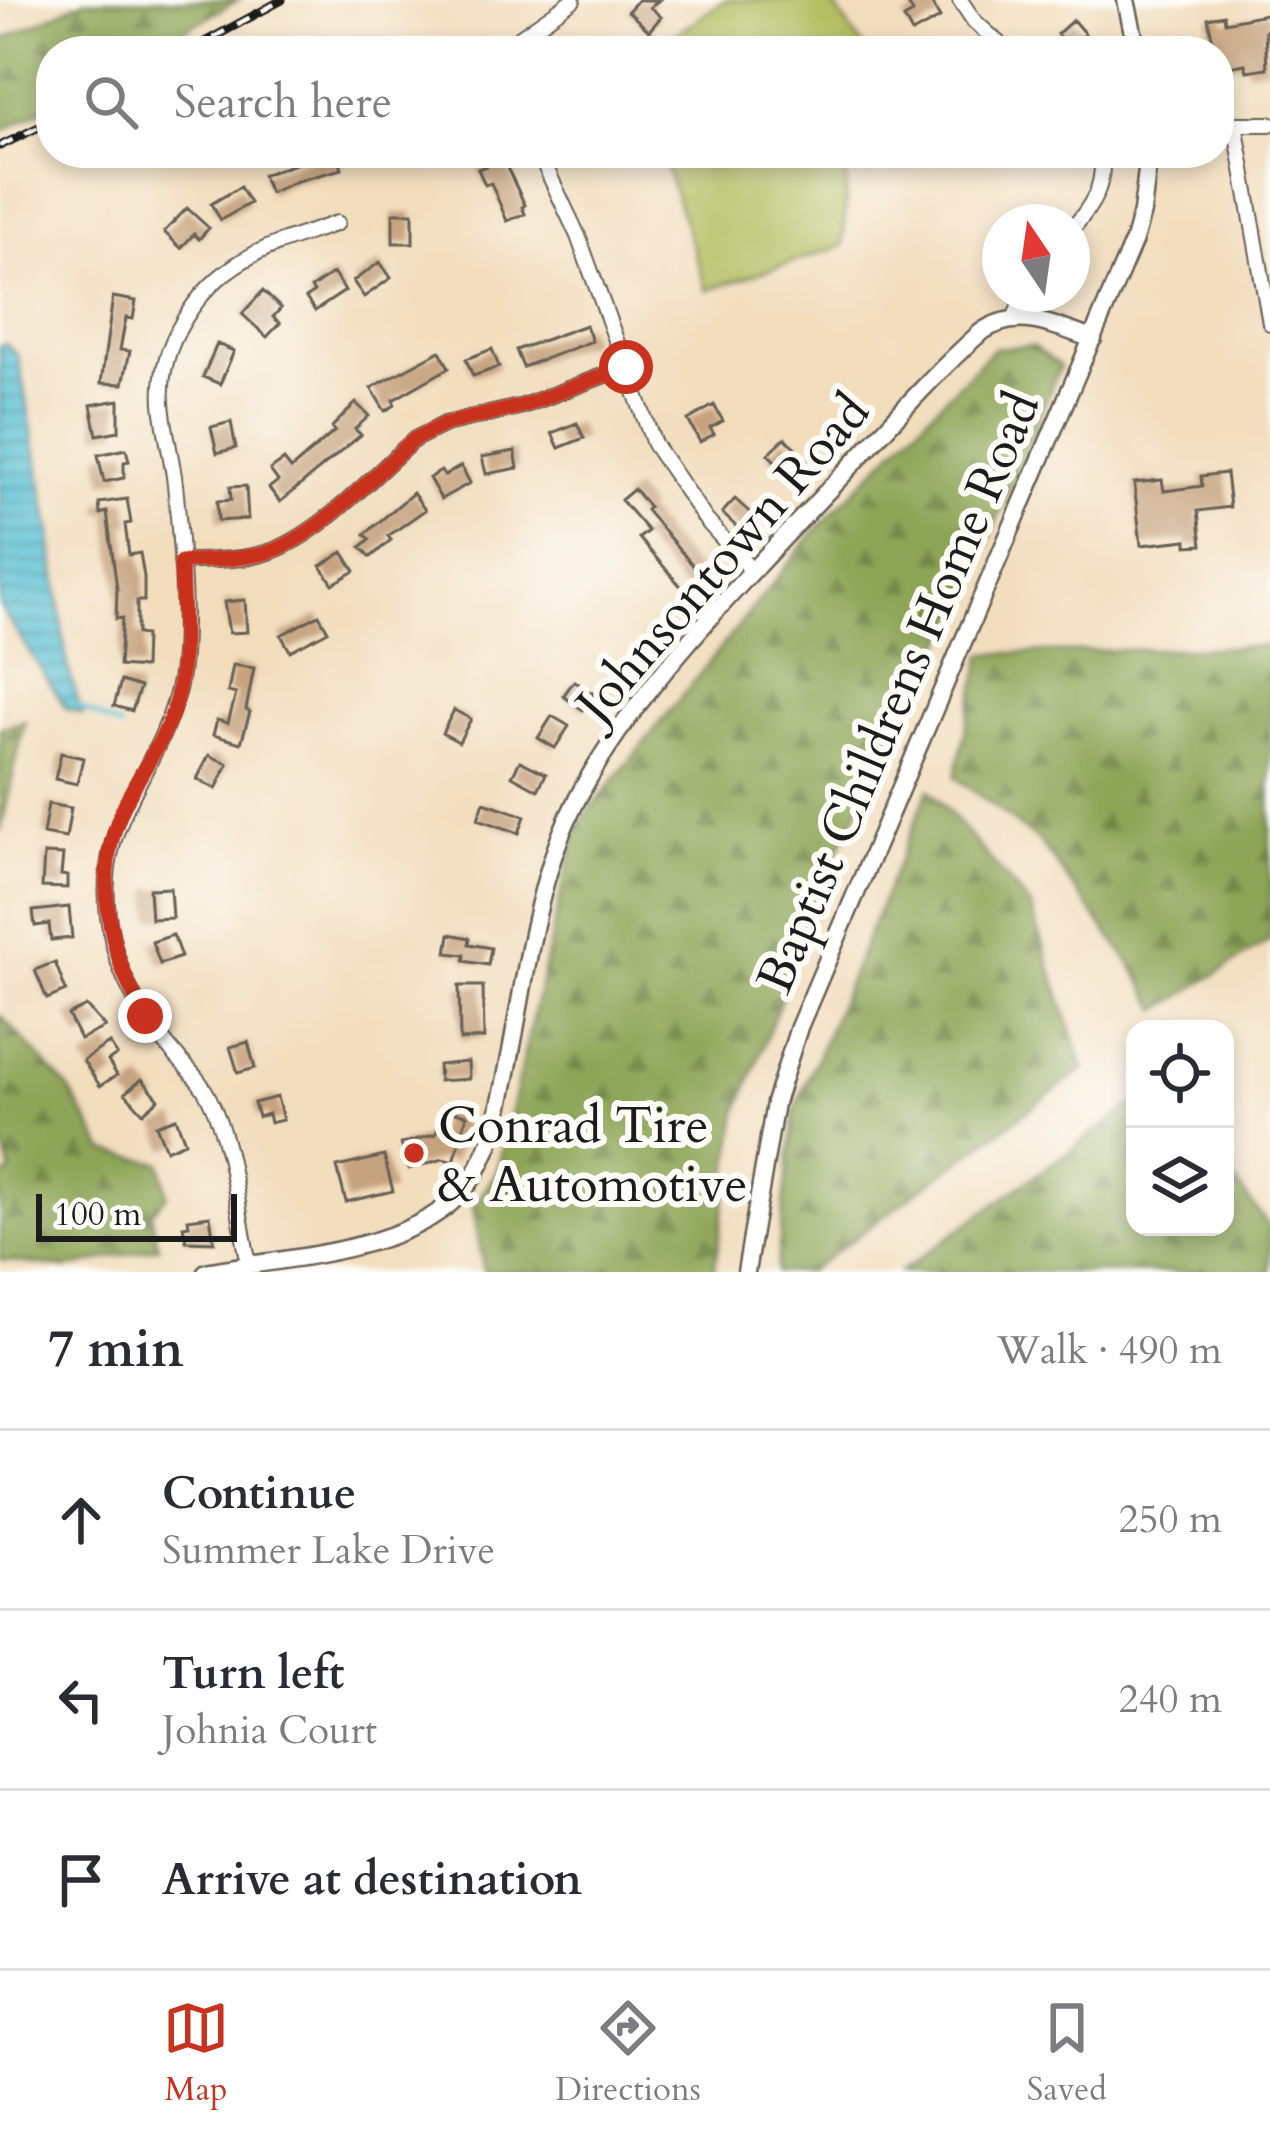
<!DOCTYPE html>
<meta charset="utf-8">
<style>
:root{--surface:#fff;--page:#f2f2f3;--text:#2b2b33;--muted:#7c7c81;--line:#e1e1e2;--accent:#c8321e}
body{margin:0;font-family:Cardo,serif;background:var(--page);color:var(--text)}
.controls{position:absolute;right:36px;bottom:36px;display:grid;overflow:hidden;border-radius:24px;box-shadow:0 6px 18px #0003}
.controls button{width:108px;height:108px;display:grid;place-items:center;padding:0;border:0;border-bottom:3px solid var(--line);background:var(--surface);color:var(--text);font:60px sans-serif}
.compass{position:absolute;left:982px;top:204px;width:108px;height:108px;border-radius:50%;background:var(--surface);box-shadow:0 6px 18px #0003;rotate:347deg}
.scale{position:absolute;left:36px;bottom:30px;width:201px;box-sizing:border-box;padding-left:12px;border:6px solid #1c1c1c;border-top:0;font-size:33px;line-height:42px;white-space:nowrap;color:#1c1c1c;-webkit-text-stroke:9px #fdfcf7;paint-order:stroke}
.stop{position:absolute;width:36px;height:36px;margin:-27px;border:9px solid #c8321e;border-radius:50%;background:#fff}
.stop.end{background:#c8321e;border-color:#fff;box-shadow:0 3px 12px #0008}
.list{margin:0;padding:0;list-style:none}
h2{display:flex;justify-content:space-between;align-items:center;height:156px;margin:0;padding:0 48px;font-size:51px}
h2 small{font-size:39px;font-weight:400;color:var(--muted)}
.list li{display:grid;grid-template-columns:78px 1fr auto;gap:36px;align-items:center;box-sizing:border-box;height:180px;padding:0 48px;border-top:3px solid var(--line)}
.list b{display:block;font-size:45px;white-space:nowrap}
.list p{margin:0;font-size:39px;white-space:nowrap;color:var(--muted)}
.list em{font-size:39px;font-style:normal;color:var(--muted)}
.icon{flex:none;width:66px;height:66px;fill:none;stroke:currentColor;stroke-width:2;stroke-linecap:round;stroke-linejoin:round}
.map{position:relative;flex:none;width:1270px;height:1272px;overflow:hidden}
.search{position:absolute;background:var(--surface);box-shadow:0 6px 18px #0003;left:36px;right:36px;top:36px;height:132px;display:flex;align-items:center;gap:30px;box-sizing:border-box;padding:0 42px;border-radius:48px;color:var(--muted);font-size:45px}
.sheet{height:696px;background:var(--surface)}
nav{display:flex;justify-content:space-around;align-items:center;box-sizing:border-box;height:168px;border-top:3px solid var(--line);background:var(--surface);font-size:33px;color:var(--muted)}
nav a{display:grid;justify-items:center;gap:6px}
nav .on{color:var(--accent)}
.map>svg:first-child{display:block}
.forest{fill:url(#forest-firs);stroke:#546039;stroke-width:3}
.park{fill:#b2be60;stroke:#676d3e;stroke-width:3}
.water{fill:url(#water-rules);stroke:#396e78;stroke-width:3}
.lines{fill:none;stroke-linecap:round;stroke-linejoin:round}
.stream{stroke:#56bfd3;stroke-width:4.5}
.building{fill:#c6a27e}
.minor-casing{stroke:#676054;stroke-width:18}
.tertiary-casing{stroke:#676054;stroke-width:21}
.minor{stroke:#fff;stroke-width:14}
.tertiary{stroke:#fff;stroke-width:16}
.rail-casing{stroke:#1c1c1c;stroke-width:9}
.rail{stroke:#fdfcf7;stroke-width:4.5;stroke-dasharray:14;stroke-linecap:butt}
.route{stroke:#c8321e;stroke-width:15}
.poi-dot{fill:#c8321e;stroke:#fdfcf7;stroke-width:4.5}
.labels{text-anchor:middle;stroke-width:12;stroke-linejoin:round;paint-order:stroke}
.street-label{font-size:51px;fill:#1c1c1c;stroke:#fdfcf7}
.poi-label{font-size:51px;fill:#1c1c1c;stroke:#fdfcf7;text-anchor:start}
</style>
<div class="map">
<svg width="1270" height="1272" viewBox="0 0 1270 1272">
<defs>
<pattern id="forest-firs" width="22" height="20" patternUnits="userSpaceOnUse" patternTransform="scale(3)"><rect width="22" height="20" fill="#8da556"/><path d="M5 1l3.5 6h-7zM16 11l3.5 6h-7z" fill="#728646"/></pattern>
<pattern id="water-rules" width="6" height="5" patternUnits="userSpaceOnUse" patternTransform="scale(3)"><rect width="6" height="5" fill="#56bfd3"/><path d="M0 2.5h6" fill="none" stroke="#469aaa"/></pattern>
</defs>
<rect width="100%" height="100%" fill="#fdfcf7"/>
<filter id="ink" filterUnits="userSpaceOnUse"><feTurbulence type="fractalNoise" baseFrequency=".00833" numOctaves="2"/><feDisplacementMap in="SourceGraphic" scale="24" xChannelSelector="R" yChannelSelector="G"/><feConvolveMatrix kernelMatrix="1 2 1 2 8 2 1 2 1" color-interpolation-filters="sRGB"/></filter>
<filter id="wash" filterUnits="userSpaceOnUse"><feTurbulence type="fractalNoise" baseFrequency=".004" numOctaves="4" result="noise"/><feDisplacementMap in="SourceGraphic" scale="48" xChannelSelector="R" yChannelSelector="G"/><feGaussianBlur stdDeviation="2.7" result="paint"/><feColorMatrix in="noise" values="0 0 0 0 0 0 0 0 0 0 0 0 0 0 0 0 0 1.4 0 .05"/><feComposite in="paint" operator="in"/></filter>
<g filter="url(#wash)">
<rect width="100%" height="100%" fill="#f2ddbd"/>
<path class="forest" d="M85 0H238L147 51H51V105L0 133V41Z
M1032 346 1060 366 960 610 835 856 738 1112 714 1272H484L473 1208 497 1171 577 826 816 530 994 348Z
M1270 646V940L1159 1010 1131 964 1039 841 955 777 983 654Z
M25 721 1 830 0 831V728Z
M929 789 1031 907 1084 1069 808 1272H776L795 1110Z
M0 1015 69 1089 105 1151 161 1163 167 1195 151 1213 158 1247 67 1268 0 1260V1179L12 1172 0 1139Z
M1135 1104V1227H1225V1169L1270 1227V1272H900Z"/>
<path class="park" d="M725 0H830L866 51H652Z
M661 153H848L843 246 707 290Z"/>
<path class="water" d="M6 344 18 356 50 527 67 665 82 714 66 708 0 607V346Z"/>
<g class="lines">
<path class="stream" d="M78 706 121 728"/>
</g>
<g id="blocks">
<path class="building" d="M638 0H659L650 7 661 17 649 31 628 11Z
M906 0H930L940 18 912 33 904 18 913 13Z
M1270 13V30L1265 31 1267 68 1247 71 1245 64 1219 69V51H1215L1208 18 1224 15 1225 22Z
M1073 20 1085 34 1083 36 1096 51H1073L1057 34Z
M328 153H338L342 169 297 181 270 193 262 175Z
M503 159 525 205 522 207 525 214 507 221 491 183 485 185 478 169Z
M240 187 250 203 221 220 211 204Z
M187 208 209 228 199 239 194 234 181 248 164 232Z
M393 213H413V243H393Z
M380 262 391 278 364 297 353 281Z
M333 273 345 291 315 311 306 298 314 292 311 288Z
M263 291 281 308 273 317 280 323 267 337 242 314Z
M113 297 136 301 133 319 126 318 120 350 130 351 123 384 101 383Z
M586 325 592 341 523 367 516 350Z
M217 344 234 351 220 384 203 377Z
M492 349 499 367 473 376 466 359Z
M440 351 449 368 393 400 395 405 385 411 371 388Z
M119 400V431L97 435 91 405Z
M356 403 369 416 355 429 361 435 280 502 269 488 278 481 270 470 284 460 291 469 335 431 332 427Z
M714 405 723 421 710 428 714 434 700 442 688 420Z
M231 422 236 448 217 453 211 427Z
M577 423 584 438 559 448 552 433Z
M785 438 807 459 790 476 768 454Z
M126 449 129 461 124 462V478L104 482 98 455Z
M515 451 518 468 486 474 482 457Z
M461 466 470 483 441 499 429 478 441 471 444 476Z
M1226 473 1230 507 1198 511 1202 545 1187 546V540L1141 545 1134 483 1162 480 1164 491 1202 486 1201 476Z
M246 486 248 519 218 521 217 501 231 500 230 487Z
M634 489 649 507 646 510 708 583 691 598 639 538 648 531 621 500Z
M413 493 425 510 388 536 391 540 371 557 361 547 370 539 365 534Z
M127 499 131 523 125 524 129 555 140 553 144 577V601H137V634L145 635 144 668 119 666 122 618 116 619 117 588 111 544 107 512 100 514 99 503Z
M735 499 756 518 742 532 722 513Z
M343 552 355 571 333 584 321 566Z
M245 600 247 632 229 633 224 602Z
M319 615 328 631 290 651 281 635Z
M233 665 254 668 246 710 250 712 241 743 213 735 217 720 228 723 236 694 228 692Z
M121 681 140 687 132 711 114 706Z
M574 681 594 694 583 710 563 696Z
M454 710 471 719 459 742 442 733Z
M552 716 569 726 555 748 538 738Z
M61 753 83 758 77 784 55 779Z
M209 755 228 764 216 789 197 779Z
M520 761 546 774 538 790 512 776Z
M484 802 525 816 519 833 478 819Z
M48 804 71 808 66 838 43 834Z
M44 854 63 855 61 875 67 876V888L42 887Z
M170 888 172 918 151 919 149 889Z
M69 907 72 938 51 940 49 924 35 926 33 911Z
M450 934 470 938 469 944 491 948 488 965 464 961 465 955 447 953Z
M173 935 181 957 160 964 152 942Z
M55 962 66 991 47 999 35 970Z
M459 986H483L484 1038 460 1040Z
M86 1006 105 1027 80 1039 68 1015Z
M248 1042 255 1068 238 1073 230 1047Z
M109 1043 117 1055 108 1061 117 1075 100 1086 83 1060Z
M468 1062 469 1079 439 1081 438 1065Z
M142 1079 159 1099 143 1113 125 1093Z
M277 1097 283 1120 270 1123 268 1114 258 1117 254 1103Z
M443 1109 467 1115 454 1162 443 1159 409 1169 401 1144 436 1134Z
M176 1118 185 1142 166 1150 156 1125Z
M384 1156 393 1191 346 1202 337 1167Z
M210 1216 214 1242 186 1241 183 1226 189 1225 188 1219Z"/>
</g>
</g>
<g filter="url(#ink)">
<use href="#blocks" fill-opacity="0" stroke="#676054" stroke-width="3"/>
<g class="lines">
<defs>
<path id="minor" d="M960 0 974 21 1007 51
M507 51 513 42 573 0
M1219 124H1270
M1235 124 1270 323
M539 153 578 236 654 444 706 520 752 571
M1072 229C1092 206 1106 185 1101 153
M1015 317 1024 294
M181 562C208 560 239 561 266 553 319 537 373 475 415 439L445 424 523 406 626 367
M249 1264C237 1209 233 1145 208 1096 198 1076 181 1063 168 1046 140 1013 119 976 111 934 88 821 158 780 179 685 190 634 180 537 175 484 172 457 164 430 162 403 158 346 196 288 244 260 271 243 307 234 337 223"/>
<path id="tertiary" d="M1126 0 1137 51
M206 1272C284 1257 414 1253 466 1187 478 1172 485 1155 492 1138 520 1038 526 911 568 818 619 704 748 576 834 484 882 434 928 379 980 333 1018 306 1053 326 1093 339
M746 1272 775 1103 799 1027 1134 240 1142 212 1149 153"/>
</defs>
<use href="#minor" class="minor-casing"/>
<use href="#tertiary" class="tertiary-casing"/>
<use href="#minor" class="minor"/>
<use href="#tertiary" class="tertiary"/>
<defs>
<path id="rail" d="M188 51 282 0
M0 146 51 121"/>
</defs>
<use href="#rail" class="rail-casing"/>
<use href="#rail" class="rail"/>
</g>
</g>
<g class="lines" filter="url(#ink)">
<path class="route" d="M145 1016C107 951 91 872 126 802 141 771 162 744 173 711 188 664 182 611 181 562 208 560 239 560 266 553 319 537 373 475 415 439L445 424 523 406 626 367"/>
</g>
<circle class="poi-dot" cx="414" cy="1153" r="12"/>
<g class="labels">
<g class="street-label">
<text transform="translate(722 557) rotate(-49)" y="18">Johnsontown Road</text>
<text transform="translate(897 692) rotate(-67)" y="18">Baptist Childrens Home Road</text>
</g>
<g class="poi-label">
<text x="438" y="1142">Conrad Tire<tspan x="438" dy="59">&amp; Automotive</tspan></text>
</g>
</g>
</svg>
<div class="controls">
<button><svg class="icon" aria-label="locate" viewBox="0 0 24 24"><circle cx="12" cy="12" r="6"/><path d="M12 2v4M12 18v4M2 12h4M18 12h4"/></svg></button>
<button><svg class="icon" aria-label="layers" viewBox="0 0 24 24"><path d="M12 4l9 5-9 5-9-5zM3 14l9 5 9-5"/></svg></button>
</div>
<svg class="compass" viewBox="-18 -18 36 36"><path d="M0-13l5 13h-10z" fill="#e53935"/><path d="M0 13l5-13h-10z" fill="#7c7c81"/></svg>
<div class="scale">100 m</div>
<div class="stop" style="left:626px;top:367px"></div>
<div class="stop end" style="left:145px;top:1016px"></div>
<div class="search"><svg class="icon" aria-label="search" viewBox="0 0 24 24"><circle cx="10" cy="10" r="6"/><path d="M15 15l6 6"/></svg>Search here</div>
</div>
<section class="sheet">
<h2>7 min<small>Walk · 490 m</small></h2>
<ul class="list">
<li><svg class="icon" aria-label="ahead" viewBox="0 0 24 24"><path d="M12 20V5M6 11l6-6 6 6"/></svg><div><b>Continue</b><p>Summer Lake Drive</p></div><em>250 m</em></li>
<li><svg class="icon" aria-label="left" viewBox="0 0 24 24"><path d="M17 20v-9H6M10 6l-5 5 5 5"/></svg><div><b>Turn left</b><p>Johnia Court</p></div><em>240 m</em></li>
<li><svg class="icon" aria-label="arrive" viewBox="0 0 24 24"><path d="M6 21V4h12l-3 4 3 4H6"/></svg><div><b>Arrive at destination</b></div></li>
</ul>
</section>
<nav>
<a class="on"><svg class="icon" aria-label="map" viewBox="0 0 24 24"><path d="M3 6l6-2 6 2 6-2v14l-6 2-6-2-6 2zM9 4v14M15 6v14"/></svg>Map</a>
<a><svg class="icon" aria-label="directions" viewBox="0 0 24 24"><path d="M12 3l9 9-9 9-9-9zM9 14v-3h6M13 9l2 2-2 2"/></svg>Directions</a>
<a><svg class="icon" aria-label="saved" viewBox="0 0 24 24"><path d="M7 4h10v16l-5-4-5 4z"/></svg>Saved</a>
</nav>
